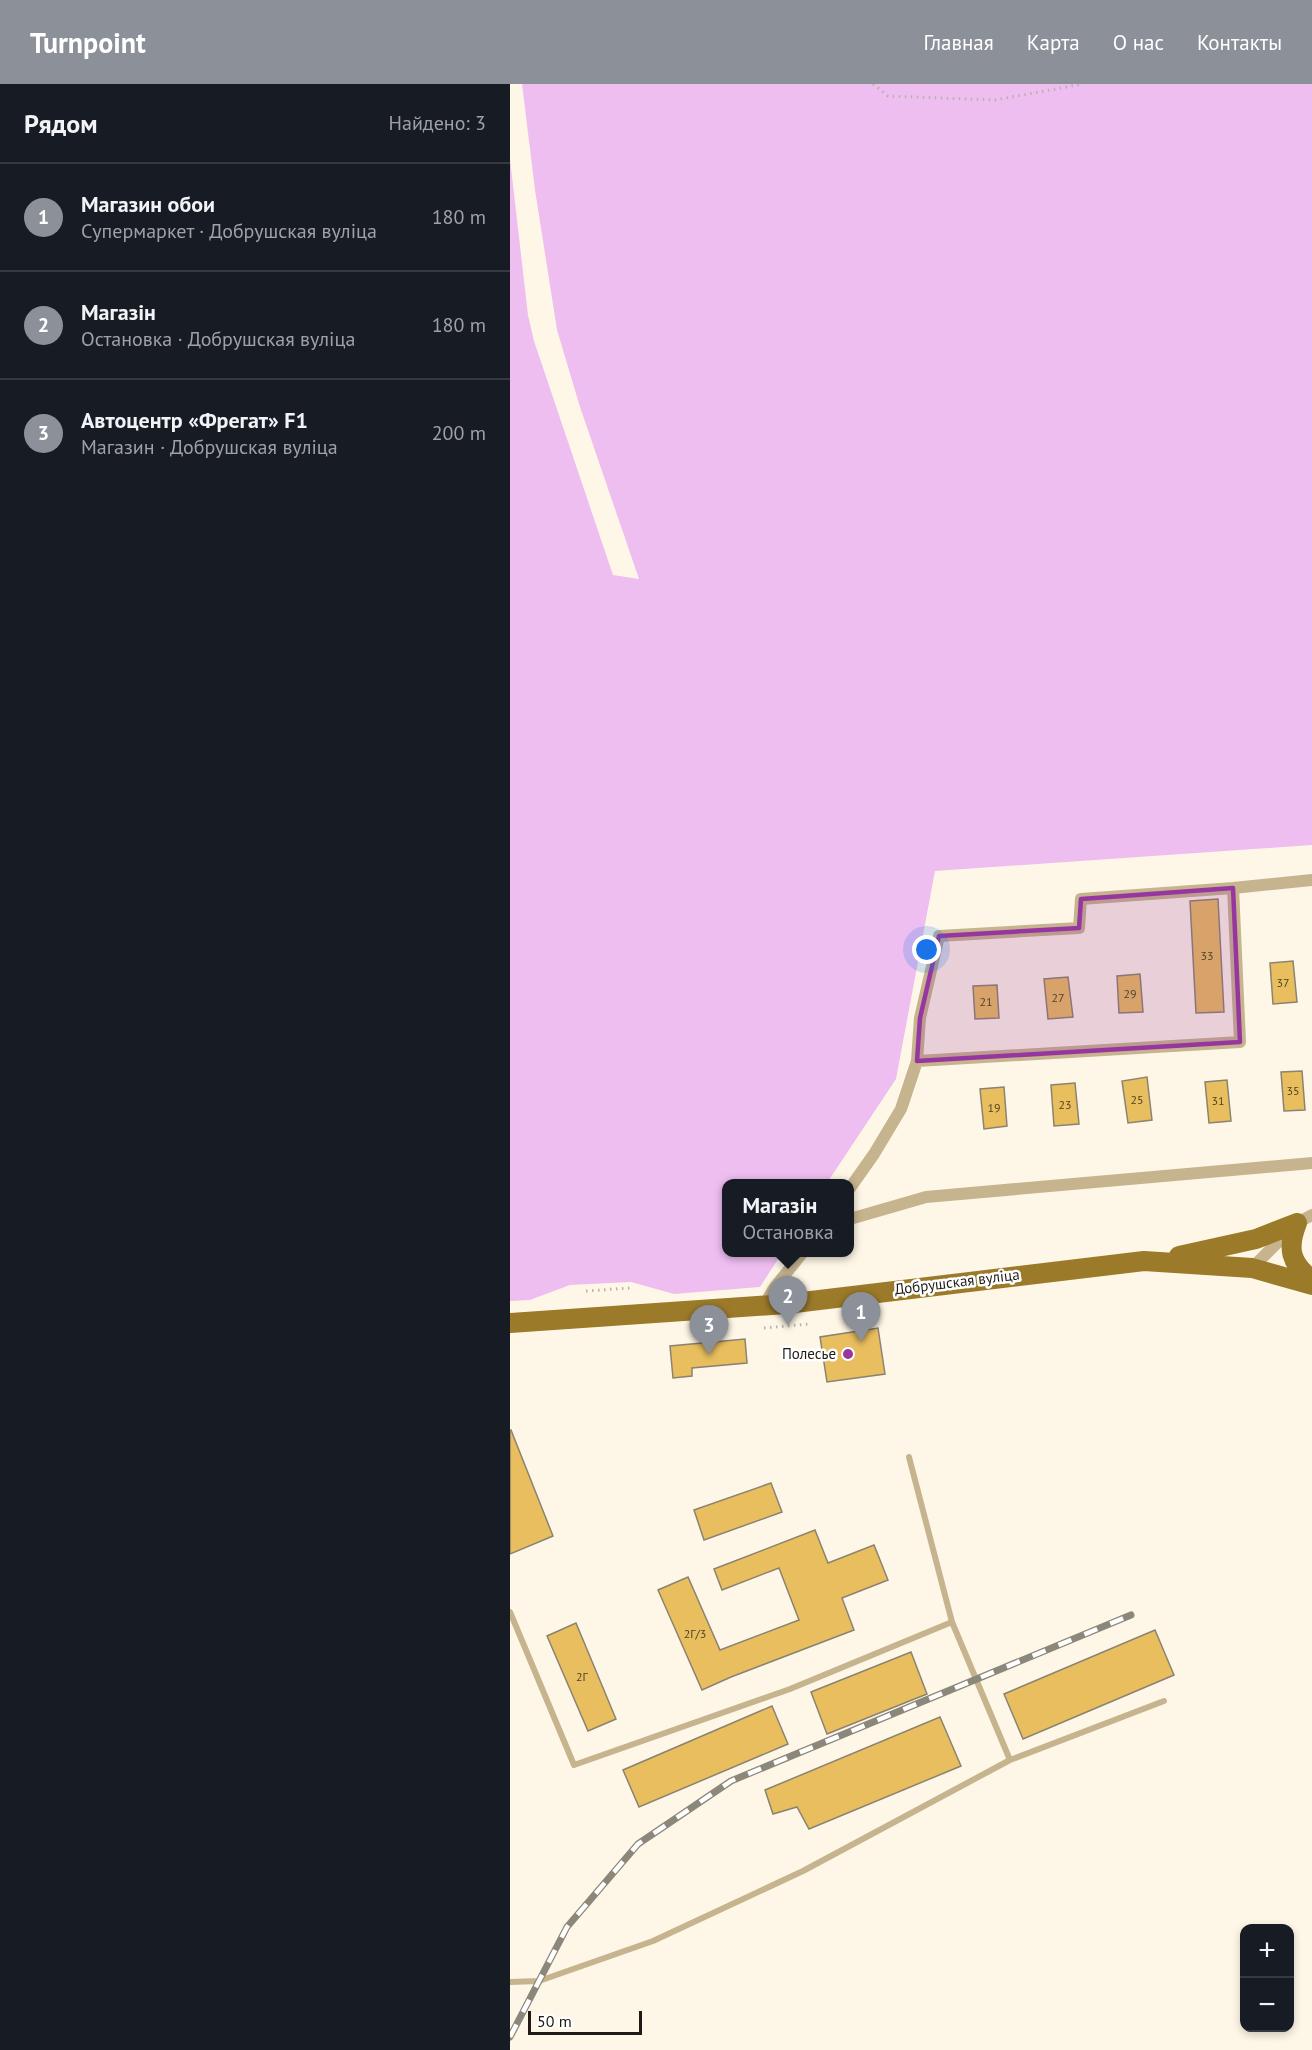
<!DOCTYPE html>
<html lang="ru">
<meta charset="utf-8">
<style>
:root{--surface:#171b24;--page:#242831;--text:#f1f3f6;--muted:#9ea1a6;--line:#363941;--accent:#8c9099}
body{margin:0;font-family:"PT Sans",sans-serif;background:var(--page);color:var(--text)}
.controls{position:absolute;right:18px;bottom:18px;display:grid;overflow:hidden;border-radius:12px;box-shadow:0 3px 9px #0003}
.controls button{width:54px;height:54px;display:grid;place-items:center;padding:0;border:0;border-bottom:2px solid var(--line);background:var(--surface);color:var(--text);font:30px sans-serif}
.scale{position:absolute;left:18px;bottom:15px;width:114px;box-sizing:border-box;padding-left:6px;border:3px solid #1e1b14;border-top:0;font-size:16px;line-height:21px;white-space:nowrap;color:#1e1b14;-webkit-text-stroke:4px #fff;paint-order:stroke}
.you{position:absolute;left:417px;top:866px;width:21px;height:21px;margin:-15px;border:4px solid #fff;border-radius:50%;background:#1a73e8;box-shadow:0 0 0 9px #1a73e833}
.badge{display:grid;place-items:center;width:39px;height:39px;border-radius:50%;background:var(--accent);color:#fff;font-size:20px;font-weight:700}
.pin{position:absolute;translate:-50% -50px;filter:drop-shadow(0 2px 3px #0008)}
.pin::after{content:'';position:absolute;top:32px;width:21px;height:18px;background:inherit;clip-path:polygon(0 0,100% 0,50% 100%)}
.popup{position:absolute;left:212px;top:1095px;width:132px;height:78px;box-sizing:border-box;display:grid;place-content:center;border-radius:12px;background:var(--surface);filter:drop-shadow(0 2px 4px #0005);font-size:20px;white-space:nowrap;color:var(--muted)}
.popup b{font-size:22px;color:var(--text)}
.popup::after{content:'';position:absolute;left:50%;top:100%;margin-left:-12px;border:12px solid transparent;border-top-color:var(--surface)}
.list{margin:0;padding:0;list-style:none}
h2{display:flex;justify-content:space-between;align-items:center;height:78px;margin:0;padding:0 24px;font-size:26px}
h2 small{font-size:20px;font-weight:400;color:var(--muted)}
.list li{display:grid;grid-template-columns:39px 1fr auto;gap:18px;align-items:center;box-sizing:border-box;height:108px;padding:0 24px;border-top:2px solid var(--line)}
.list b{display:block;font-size:22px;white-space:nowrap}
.list p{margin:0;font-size:20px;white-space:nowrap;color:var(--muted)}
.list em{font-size:20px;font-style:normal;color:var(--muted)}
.map{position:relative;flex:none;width:802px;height:1966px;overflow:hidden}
header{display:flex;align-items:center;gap:36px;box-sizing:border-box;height:84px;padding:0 30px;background:var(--accent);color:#fff}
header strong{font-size:28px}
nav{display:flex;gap:33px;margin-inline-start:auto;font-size:21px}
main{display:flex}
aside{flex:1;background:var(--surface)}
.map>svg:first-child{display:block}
.green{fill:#efbef1}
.building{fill:#e8be5e;stroke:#8b8371;stroke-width:1.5}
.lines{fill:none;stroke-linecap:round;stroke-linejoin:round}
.path{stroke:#b8b3a5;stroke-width:3;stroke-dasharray:1.5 4.5;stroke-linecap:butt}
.lane{stroke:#c6b48e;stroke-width:6}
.street{stroke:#c6b48e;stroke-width:12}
.primary{stroke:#9b7a29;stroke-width:20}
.rail-casing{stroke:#8c877b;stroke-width:7}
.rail{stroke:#fff;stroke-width:4.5;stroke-dasharray:14;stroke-linecap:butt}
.marked{fill:#97369e;fill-opacity:0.2;stroke:#97369e;stroke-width:4.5;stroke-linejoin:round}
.poi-dot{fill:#97369e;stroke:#fff;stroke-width:2}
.labels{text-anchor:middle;stroke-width:5;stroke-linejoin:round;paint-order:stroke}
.number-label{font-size:12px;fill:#504426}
.street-label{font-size:15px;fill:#1e1b14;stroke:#fff}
.poi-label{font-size:15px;fill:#1e1b14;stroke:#fff;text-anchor:end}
</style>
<header>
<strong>Turnpoint</strong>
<nav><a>Главная</a><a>Карта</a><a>О нас</a><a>Контакты</a></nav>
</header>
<main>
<aside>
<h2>Рядом<small>Найдено: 3</small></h2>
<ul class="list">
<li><span class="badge">1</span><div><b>Магазин обои</b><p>Супермаркет · Добрушская вуліца</p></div><em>180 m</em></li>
<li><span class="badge">2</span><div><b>Магазін</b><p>Остановка · Добрушская вуліца</p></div><em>180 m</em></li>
<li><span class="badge">3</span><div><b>Автоцентр «Фрегат» F1</b><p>Магазин · Добрушская вуліца</p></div><em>200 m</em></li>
</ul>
</aside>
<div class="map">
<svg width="802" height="1966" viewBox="0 0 802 1966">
<rect width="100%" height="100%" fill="#fef7e7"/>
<path class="green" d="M12 0H802V761L425 787 386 995 317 1099 216 1100V1168L272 1169 250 1203 164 1210 121 1198 60 1201 20 1216 0 1217V75L18 231 24 257 103 491 129 495 70 323 47 246 25 106Z"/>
<path class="building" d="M708 815 714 928 686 929 680 817Z
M783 877 787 918 763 920 760 879Z
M630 890 633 928 609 929 607 892Z
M558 893 563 933 538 935 534 895Z
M487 901 489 934 465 935 463 902Z
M792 987 795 1026 774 1027 771 988Z
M637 993 642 1036 618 1039 612 997Z
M717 996 721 1037 699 1039 695 998Z
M565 999 569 1040 544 1042 541 1001Z
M494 1003 497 1042 474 1045 470 1005Z
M368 1244 375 1290 317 1298 310 1253Z
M235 1255 237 1279 182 1284V1292L163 1294 160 1262Z
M1 1346 43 1452 0 1470V1347Z
M261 1399 272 1428 194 1456 184 1426Z
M305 1446 318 1479 364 1461 378 1496 332 1514 344 1546 221 1593 192 1606 148 1506 178 1493 210 1566 289 1536 269 1484 212 1506 204 1485Z
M66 1539 106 1635 78 1647 37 1552Z
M645 1546 664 1591 513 1655 494 1610Z
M401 1568 417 1610 317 1650 301 1608Z
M262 1622 278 1660 129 1723 113 1686Z
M430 1633 451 1682 299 1745 287 1723 263 1730 255 1706Z"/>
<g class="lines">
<path class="path" d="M363 0 378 12 485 16 573 0
M76 1207 120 1204
M254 1244 299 1240"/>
<path class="lane" d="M399 1373 442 1538 500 1676
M0 1528 64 1681 280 1605 442 1538
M0 1898 29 1897 143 1857 293 1787 500 1676 654 1617"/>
<path class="street" d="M407 977 730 958 723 804
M340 1104 364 1070 391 1025 407 977 410 934 429 852 569 844 571 815 723 804 802 796
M340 1135 416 1113 802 1079
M742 1184 787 1139 802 1131
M254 1221 265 1203 293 1168"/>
<path class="primary" d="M787 1139C777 1164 780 1179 802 1196
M669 1172 746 1155 787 1139
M0 1239 276 1220 634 1177 742 1184 802 1201"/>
<defs>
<path id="rail" d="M0 1953 57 1843 128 1760 221 1697 621 1531"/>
</defs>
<use href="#rail" class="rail-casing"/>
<use href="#rail" class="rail"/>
</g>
<path class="marked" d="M723 804 730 958 407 977 410 934 429 852 569 844 571 815Z"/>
<circle class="poi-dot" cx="338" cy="1270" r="6"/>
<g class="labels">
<g class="number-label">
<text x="697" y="876">33</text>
<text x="773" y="903">37</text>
<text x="620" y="914">29</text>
<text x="548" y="918">27</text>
<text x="476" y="922">21</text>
<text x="783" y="1011">35</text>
<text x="627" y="1020">25</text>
<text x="708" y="1021">31</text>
<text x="555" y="1025">23</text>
<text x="484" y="1028">19</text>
<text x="185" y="1554">2Г/3</text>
<text x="72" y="1597">2Г</text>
</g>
<g class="street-label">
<text transform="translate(447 1198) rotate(-7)" y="5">Добрушская вуліца</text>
</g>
<g class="poi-label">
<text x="326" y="1275">Полесье</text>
</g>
</g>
</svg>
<div class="controls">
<button>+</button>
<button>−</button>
</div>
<div class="scale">50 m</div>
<div class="you"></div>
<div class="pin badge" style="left:351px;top:1258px">1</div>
<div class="pin badge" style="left:278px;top:1242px">2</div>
<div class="popup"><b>Магазін</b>Остановка</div>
<div class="pin badge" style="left:199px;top:1271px">3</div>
</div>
</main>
